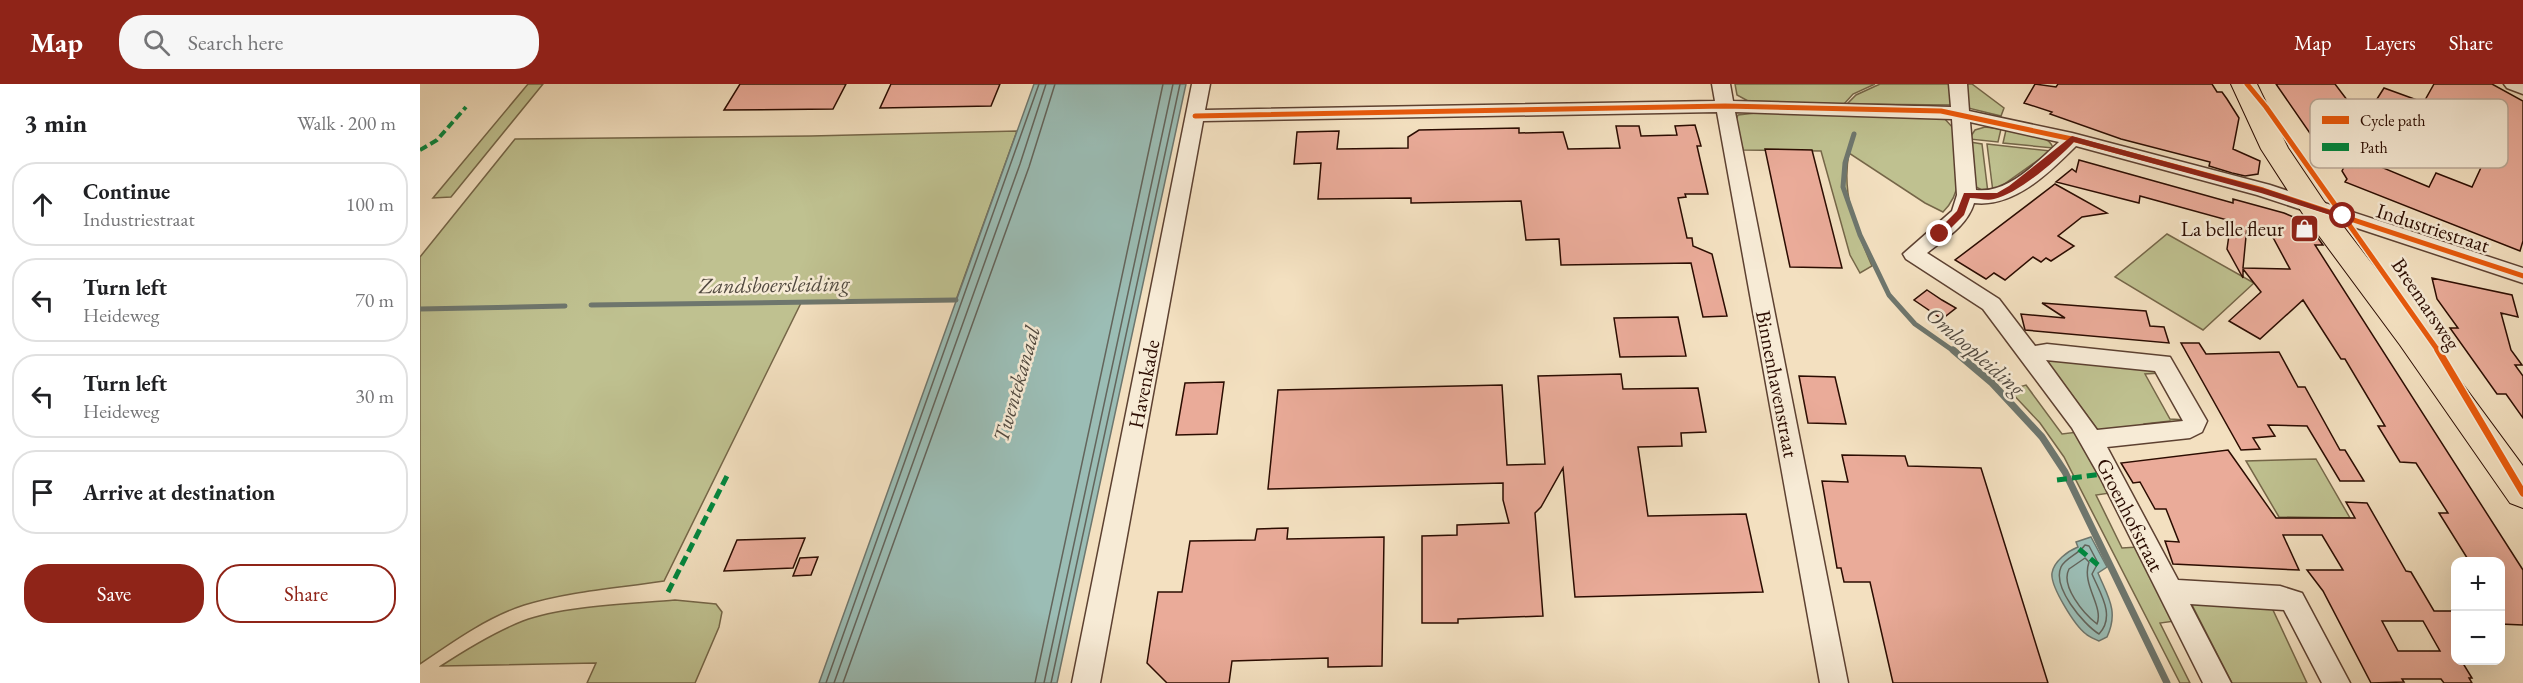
<!DOCTYPE html>
<meta charset="utf-8">
<style>
:root{--surface:#fff;--page:#f6f6f6;--text:#202124;--muted:#757577;--line:#e0e0e0;--accent:#8f2418}
body{margin:0;font-family:"EB Garamond",serif;background:var(--page);color:var(--text)}
.controls{position:absolute;right:18px;bottom:18px;display:grid;overflow:hidden;border-radius:12px;box-shadow:0 6px 24px #0002}
.controls button{width:54px;height:54px;display:grid;place-items:center;padding:0;border:0;border-bottom:2px solid var(--line);background:var(--surface);color:var(--text);font:30px sans-serif}
.stop{position:absolute;width:18px;height:18px;margin:-14px;border:4px solid #8f2418;border-radius:50%;background:#fff}
.stop.end{background:#8f2418;border-color:#fff;box-shadow:0 2px 6px #0008}
.list{margin:0;padding:0;list-style:none}
h2{display:flex;justify-content:space-between;align-items:center;height:78px;margin:0;padding:0 24px;font-size:26px}
h2 small{font-size:20px;font-weight:400;color:var(--muted)}
.list li{display:grid;grid-template-columns:39px 1fr auto;gap:18px;align-items:center;box-sizing:border-box;height:84px;margin:0 12px 12px;padding:0 12px;border:2px solid var(--line);border-radius:24px}
.list b{display:block;font-size:22px;white-space:nowrap}
.list p{margin:0;font-size:20px;white-space:nowrap;color:var(--muted)}
.list em{font-size:20px;font-style:normal;color:var(--muted)}
.actions{display:flex;gap:12px;padding:18px 24px}
.actions a{flex:1;padding:14px 0;border:2px solid var(--accent);border-radius:24px;text-align:center;font-size:21px;color:var(--accent)}
.actions .main{background:var(--accent);color:#fff}
.icon{flex:none;width:33px;height:33px;fill:none;stroke:currentColor;stroke-width:2;stroke-linecap:round;stroke-linejoin:round}
.map{position:relative;flex:none;width:2103px;height:599px;overflow:hidden}
header{display:flex;align-items:center;gap:36px;box-sizing:border-box;height:84px;padding:0 30px;background:var(--accent);color:#fff}
header strong{font-size:28px}
nav{display:flex;gap:33px;margin-inline-start:auto;font-size:21px}
.search{width:420px;height:54px;background:var(--page);display:flex;align-items:center;gap:15px;box-sizing:border-box;padding:0 21px;border-radius:24px;color:var(--muted);font-size:22px}
main{display:flex}
aside{flex:1;background:var(--surface)}
.map>svg:first-child{display:block}
.green{fill:#bfc190;stroke:#756648;stroke-width:1.5}
.water{fill:#9bbdb5;stroke:#6e766d;stroke-width:1.5}
.lines{fill:none;stroke-linecap:round;stroke-linejoin:round}
.shore{stroke:#63645b;stroke-width:1.5}
.stream-far1{stroke:#6e766d;stroke-width:5}
.stream{stroke:#6e766d;stroke-width:7}
.building{fill:#eaab99;stroke:#2b0c01;stroke-width:1.5;fill-rule:evenodd}
.minor-casing{stroke:#5d4131;stroke-width:3}
.primary-casing{stroke:#2b0c01;stroke-width:2}
.minor{fill:#f7ebd6;fill-rule:evenodd}
.primary{fill:#f3e0c0;fill-rule:evenodd}
.quiet-far1{stroke:#00873e;stroke-width:4;stroke-dasharray:8 4;stroke-linecap:butt}
.quiet{stroke:#00873e;stroke-width:5;stroke-dasharray:10 5;stroke-linecap:butt}
.cycleway-far1-casing{stroke:#f7ebd6;stroke-width:8}
.cycleway-casing{stroke:#f7ebd6;stroke-width:10}
.cycleway-far1{stroke:#e8590c;stroke-width:5}
.cycleway{stroke:#e8590c;stroke-width:7}
.route{fill:#8f2418}
.labels{text-anchor:middle;stroke-width:5;stroke-linejoin:round;paint-order:stroke}
.street-label{font-size:21px;fill:#2b0c01;stroke:#f7ebd6}
.poi-label{font-size:21px;fill:#2b0c01;stroke:#f7ebd6;text-anchor:end}
.water-label{font-size:22px;font-style:italic;fill:#524a40;stroke:#f7ebd6}
.key{fill:#f7ebd6;stroke:#baa896;stroke-width:1.5}
.key-label{font-size:16px;fill:#2b0c01}
</style>
<header>
<strong>Map</strong>
<div class="search"><svg class="icon" aria-label="search" viewBox="0 0 24 24"><circle cx="10" cy="10" r="6"/><path d="M15 15l6 6"/></svg>Search here</div>
<nav><a>Map</a><a>Layers</a><a>Share</a></nav>
</header>
<main>
<aside>
<h2>3 min<small>Walk · 200 m</small></h2>
<ul class="list">
<li><svg class="icon" aria-label="ahead" viewBox="0 0 24 24"><path d="M12 20V5M6 11l6-6 6 6"/></svg><div><b>Continue</b><p>Industriestraat</p></div><em>100 m</em></li>
<li><svg class="icon" aria-label="left" viewBox="0 0 24 24"><path d="M17 20v-9H6M10 6l-5 5 5 5"/></svg><div><b>Turn left</b><p>Heideweg</p></div><em>70 m</em></li>
<li><svg class="icon" aria-label="left" viewBox="0 0 24 24"><path d="M17 20v-9H6M10 6l-5 5 5 5"/></svg><div><b>Turn left</b><p>Heideweg</p></div><em>30 m</em></li>
<li><svg class="icon" aria-label="arrive" viewBox="0 0 24 24"><path d="M6 21V4h12l-3 4 3 4H6"/></svg><div><b>Arrive at destination</b></div></li>
</ul>
<div class="actions"><a class="main">Save</a><a>Share</a></div>
</aside>
<div class="map">
<svg width="2103" height="599" viewBox="0 0 2103 599">
<rect width="100%" height="100%" fill="#f3e0c0"/>
<filter id="stains"><feTurbulence type="fractalNoise" baseFrequency=".00333" numOctaves="4"/><feColorMatrix values="0 0 0 0 .2 0 0 0 0 .09 0 0 0 0 .02 0 0 0 .5 -.17"/></filter>
<radialGradient id="worn" r=".72"><stop offset=".6" stop-color="#630" stop-opacity="0"/><stop offset="1" stop-color="#630" stop-opacity=".3"/></radialGradient>
<path class="green" d="M108 0H123L31 113 13 114Z
M1315 0H1455L1433 10 1424 20 1328 17 1317 11Z
M1460 0H1531L1533 21 1427 20 1436 11Z
M1543 0H1552L1584 24 1581 32 1548 24Z
M1344 28 1524 34 1534 45C1537 75 1547 104 1523 128L1505 119 1429 69C1421 110 1436 145 1452 182L1440 189 1430 171 1401 67 1323 66 1316 36 1318 31Z
M1565 43 1581 45 1578 58 1549 55 1555 46Z
M1586 46C1600 49 1629 49 1633 64L1583 59Z
M597 47 536 216 381 219 244 497C198 504 149 507 104 521 67 533 32 558 0 580V173L95 55 391 52Z
M1550 58 1562 60 1568 109 1554 102Z
M1567 60 1631 67 1573 108Z
M1747 150 1834 199 1783 246 1695 193Z
M1627 274 1732 282 1739 289 1725 290 1750 335 1767 336 1753 342 1750 337 1724 340 1722 346 1680 349 1626 276Z
M1606 301 1642 350 1658 348 1690 409 1676 411 1702 464 1718 463 1755 537 1740 539 1770 599H1760L1644 373 1620 339 1589 306Z
M1896 375 1930 434 1859 433 1826 377Z
M255 516 296 520 302 528 299 543 275 599H167L176 579 21 582C47 565 75 548 103 537 143 522 211 520 255 516Z
M1770 517 1852 524 1887 599H1812Z"/>
<path class="water" d="M614 0H766L637 599H399Z
M1671 453 1687 483 1678 489C1688 513 1699 527 1687 553L1679 557C1675 555 1669 553 1666 550 1655 542 1630 502 1632 489 1634 477 1648 467 1658 463L1656 458Z"/>
<g class="lines">
<path class="shore" d="M1665 461 1669 462 1678 479 1672 490C1680 509 1696 532 1679 550 1663 540 1632 503 1641 483 1645 474 1659 470 1665 461Z
M1665 474 1669 478C1661 501 1684 522 1677 540 1664 530 1640 502 1649 485Z
M406 599 619 0
M414 599 600 80 626 0
M423 599 609 83 635 0
M615 599 743 0
M624 599 753 0
M631 599 760 0"/>
<path class="stream-far1" d="M1434 50 1425 79 1423 103 1440 151 1469 211 1495 240 1535 268
M171 221 536 216
M0 225 145 222"/>
<path class="stream" d="M1533 266 1572 299 1622 353 1645 388 1747 599"/>
</g>
<path class="building" d="M320 0H426L413 25 304 26Z
M471 0H580L571 22 460 24Z
M1615 0 1636 3 1638 0H1792L1797 8H1802L1807 15 1819 34 1813 65 1840 77 1838 90 1825 92 1812 89 1789 82 1790 78 1701 55 1630 30 1632 28 1604 19Z
M1856 0H1915L1943 37 1964 4 1997 16H2005L2014 0H2072L2103 17V157L2100 167 1925 98 1927 95 1922 87 1930 72 1905 71ZM2044 17 2063 38H2082L2052 103 2016 89 2009 103 1956 81 1973 51 2017 67Z
M1275 41 1281 62H1277L1288 110H1265L1266 113 1258 114 1267 154H1272L1273 162 1292 170 1307 232 1283 233 1271 179 1141 181 1139 155 1106 156 1101 117 991 119V114L898 115 901 79 874 80 877 48 919 47 917 65 988 64V53L999 46 1099 44V49L1143 48 1148 65 1200 64 1196 42H1219L1221 52 1257 51 1255 42Z
M1345 65 1392 66 1422 184 1370 183Z
M1659 76 1813 119V115L1864 129 1876 134 1880 139H1887L1903 161H1895L2103 486V541L2080 540V477H2049L2019 429H2028L1996 379 1980 378 1958 342H1965L1925 275H1921L1883 216 1840 255 1809 237 1841 208 1823 185V194L1807 165 1811 137 1720 112 1719 119 1636 98 1652 85 1656 88ZM1827 142 1850 148 1870 185 1823 184Z
M1635 100 1687 129 1662 133 1638 152 1654 162 1631 177 1626 174 1621 178 1613 173 1585 196 1574 189 1566 195 1535 176Z
M2012 194 2092 211 2098 233 2081 229 2091 266 2102 281H2095L2103 292V334L2086 310H2077L2030 244H2038L2017 215Z
M1507 206 1522 216 1536 224 1522 235 1494 216Z
M1622 219 1726 227 1730 242 1744 243 1749 259 1605 246 1601 230 1645 234Z
M1258 233 1266 272 1200 273 1194 234Z
M1761 259H1779L1786 270 1859 268 1878 303H1885L1920 366H1925L1944 397H1920L1887 342 1848 341 1855 352 1833 354 1840 365 1821 366Z
M1201 290 1203 305 1278 304 1286 348 1261 349 1262 362 1218 363 1228 432 1326 430 1343 508 1155 513 1143 384 1121 423 1115 429 1123 532 1038 535V539H1002V452L1037 451V441L1089 439 1083 416V399L848 405 858 306 1082 301 1087 381 1125 380 1118 292Z
M1379 292 1415 293 1426 340 1388 339Z
M804 298 797 350 756 351 765 299Z
M1808 366 1856 434H1935L1926 418 1947 419 1986 487 1991 488 2014 527H2036V576H2041L2052 594H2049L2052 599H2024L2021 595H1982L1984 598 1951 599 1903 507 1887 486H1923L1902 451H1863L1879 486 1753 480 1745 457 1759 458 1746 425H1735L1720 398 1713 399 1701 379ZM1962 537H2003L2020 567H1978Z
M1422 371 1485 372 1488 382 1561 384 1628 599H1473L1450 498H1424L1421 484H1417L1402 397 1428 398Z
M868 444 867 455 964 453 962 582 908 583V574L812 577 809 599H747L727 579 738 508H762L770 457 835 456 837 445Z
M385 454 373 484 304 487 317 456Z
M398 473 391 491 373 492 380 474Z"/>
<g class="lines">
<defs>
<path id="minor" d="M772 0H790L785 26 1295 17 1292 0H1310L1313 17 1531 23 1529 0H1547L1549 27 1652 49 1850 101 2103 184V199L1837 111 1656 62C1630 88 1594 124 1554 119 1547 142 1526 154 1507 169L1579 215 1615 262 1627 260 1750 273 1787 337 1782 348 1770 354 1687 363 1758 496 1860 502 1882 509 1930 599H1902L1864 526 1770 520 1811 599H1783L1681 395 1652 344 1563 225 1486 175 1483 170 1532 127 1537 111 1532 35 1315 28 1428 599H1400L1297 28 783 37 680 599H652ZM1550 38 1639 58C1617 78 1588 110 1556 106ZM1626 276 1735 287 1763 337 1677 346Z
M2084 0H2103V10L2087 4Z"/>
<path id="primary" d="M1811 0H1837L1868 64 1903 116 2002 245 2103 382V424L2090 419 1980 261 1883 130 1841 65Z"/>
</defs>
<use href="#minor" class="minor-casing"/>
<use href="#primary" class="primary-casing"/>
<use href="#minor" class="minor"/>
<use href="#primary" class="primary"/>
<path class="quiet-far1" d="M0 66 17 56 46 23"/>
<path class="quiet" d="M1637 396 1690 389
M1659 465 1678 481
M248 508 309 388"/>
<defs>
<path id="cycleway-far1" d="M1827 0 1846 23 2019 268
M775 32 1305 22 1521 27 1652 55 1843 106 2103 192"/>
<path id="cycleway" d="M2018 266 2103 409"/>
</defs>
<use href="#cycleway-far1" class="cycleway-far1-casing"/>
<use href="#cycleway" class="cycleway-casing"/>
<use href="#cycleway-far1" class="cycleway-far1"/>
<use href="#cycleway" class="cycleway"/>
</g>
<path class="route" d="M1652 52 1846 105 1927 132 1923 135 1841 109 1654 58C1637 76 1598 110 1574 115 1567 117 1558 114 1550 114L1544 131 1523 152H1517V147L1537 127 1544 109H1577L1589 102Z"/>
<defs>
<symbol id="shop-square" viewBox="-11 -11 22 22"><rect x="-9" y="-9" width="18" height="18" rx="4" fill="#8f2418" stroke="#f7ebd6"/><path d="M-5-2.5h2.3a2.7 3.5 0 0 1 5.4 0H5L5.5 6h-11ZM-1.5-2.5h3a1.5 2.3 0 0 0-3 0Z" fill="#fff"/></symbol>
</defs>
<g fill-rule="evenodd">
<use href="#shop-square" x="1868" y="128" width="33" height="33"/>
</g>
<g class="labels">
<g class="street-label">
<text transform="translate(2013 144) rotate(18)" y="7">Industriestraat</text>
<text transform="translate(2006 220) rotate(56)" y="7">Breemarsweg</text>
<text transform="translate(724 300) rotate(-79)" y="7">Havenkade</text>
<text transform="translate(1357 300) rotate(79)" y="7">Binnenhavenstraat</text>
<text transform="translate(1710 431) rotate(63)" y="7">Groenhofstraat</text>
</g>
<g class="poi-label">
<text x="1864" y="152">La belle fleur</text>
</g>
<g class="water-label">
<text transform="translate(354 200) rotate(-1)" y="8">Zandsboersleiding</text>
<text transform="translate(1556 267) rotate(41)" y="8">Omloopleiding</text>
<text transform="translate(596 300) rotate(-74)" y="8">Twentekanaal</text>
</g>
</g>
<rect x="1890" y="15" width="198" height="69" rx="9" class="key"/>
<rect x="1902" y="32" width="27" height="8" fill="#e8590c"/>
<rect x="1902" y="59" width="27" height="8" fill="#00873e"/>
<g class="key-label">
<text x="1940" y="42">Cycle path</text>
<text x="1940" y="69">Path</text>
</g>
<rect width="100%" height="100%" filter="url(#stains)"/>
<rect width="100%" height="100%" fill="url(#worn)"/>
</svg>
<div class="controls">
<button>+</button>
<button>−</button>
</div>
<div class="stop" style="left:1923px;top:132px"></div>
<div class="stop end" style="left:1520px;top:150px"></div>
</div>
</main>
